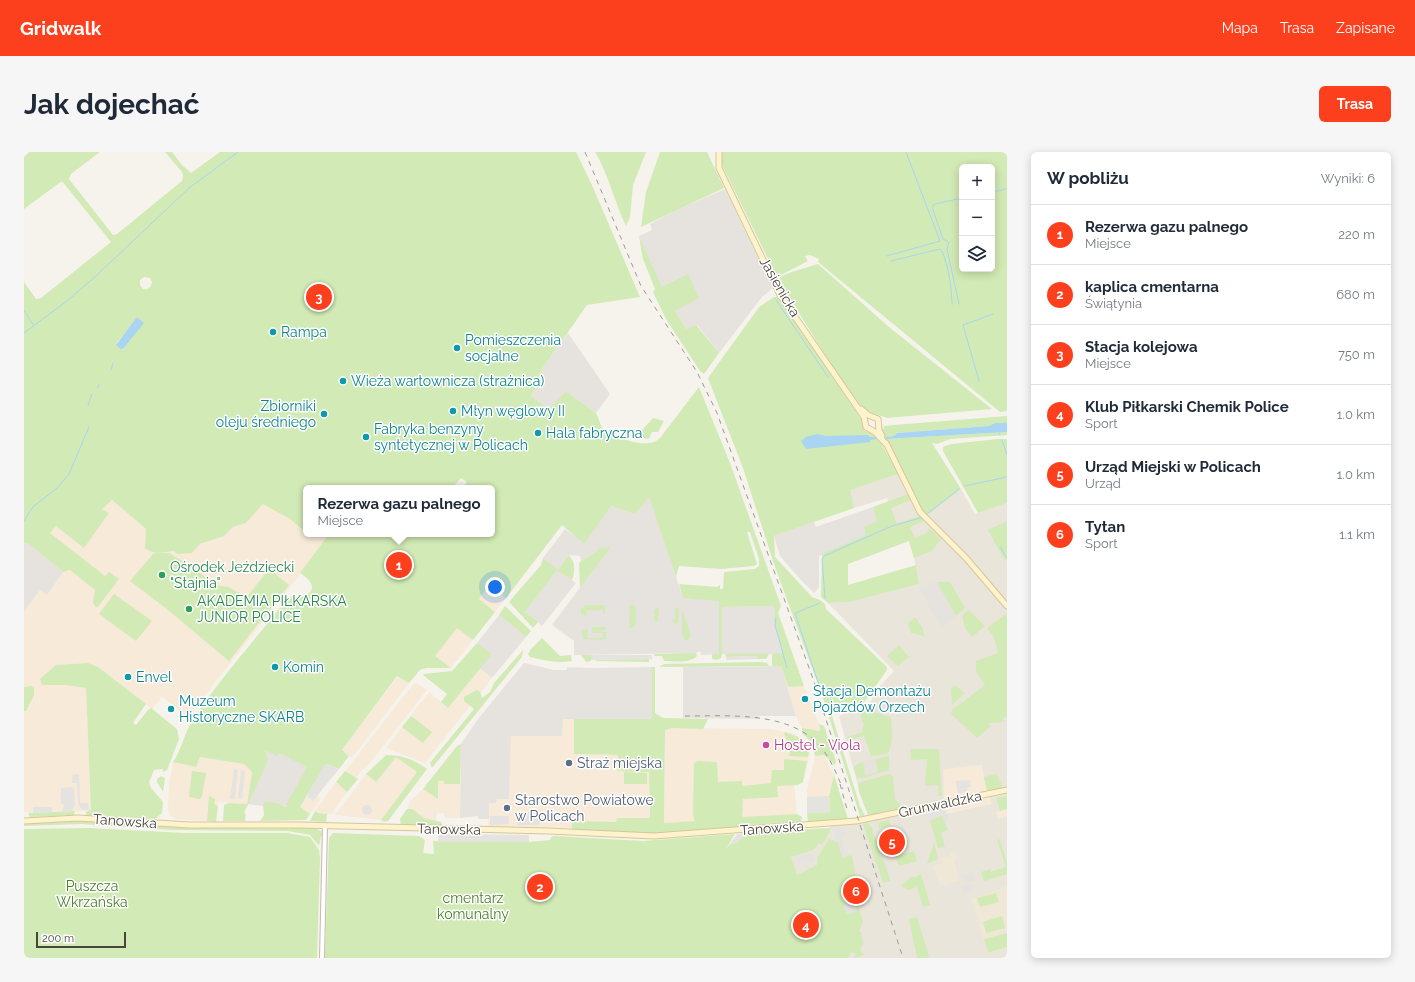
<!DOCTYPE html>
<html lang="pl">
<meta charset="utf-8">
<style>
:root{--surface:#fff;--page:#f6f6f7;--text:#1f2937;--muted:#747a83;--line:#e0e1e3;--accent:#fc3f1d}
body{margin:0;font-family:Raleway,sans-serif;background:var(--page);color:var(--text)}
.controls{position:absolute;right:12px;top:12px;display:grid;overflow:hidden;border-radius:6px;box-shadow:0 2px 10px #0003}
.controls button{width:36px;height:36px;display:grid;place-items:center;padding:0;border:0;border-bottom:1px solid var(--line);background:var(--surface);color:var(--text);font:20px sans-serif}
.scale{position:absolute;left:12px;bottom:10px;width:90px;box-sizing:border-box;padding-left:4px;border:2px solid #4b4439;border-top:0;font-size:11px;line-height:14px;white-space:nowrap;color:#4b4439;-webkit-text-stroke:3px #fff;paint-order:stroke}
.you{position:absolute;left:471px;top:435px;width:14px;height:14px;margin:-10px;border:3px solid #fff;border-radius:50%;background:#1a73e8;box-shadow:0 0 0 6px #1a73e833}
.badge{display:grid;place-items:center;width:26px;height:26px;border-radius:50%;background:var(--accent);color:#fff;font-size:13px;font-weight:700}
.pin{position:absolute;translate:-50% -50%;border:2px solid #fff;box-shadow:0 1px 4px #0006}
.popup{position:absolute;left:279px;top:333px;width:192px;height:52px;box-sizing:border-box;display:grid;place-content:center;border-radius:6px;background:var(--surface);filter:drop-shadow(0 1px 3px #0005);font-size:13px;white-space:nowrap;color:var(--muted)}
.popup b{font-size:15px;color:var(--text)}
.popup::after{content:'';position:absolute;left:50%;top:100%;margin-left:-8px;border:8px solid transparent;border-top-color:var(--surface)}
.list{margin:0;padding:0;list-style:none}
h2{display:flex;justify-content:space-between;align-items:center;height:52px;margin:0;padding:0 16px;font-size:17px}
h2 small{font-size:13px;font-weight:400;color:var(--muted)}
.list li{display:grid;grid-template-columns:26px 1fr auto;gap:12px;align-items:center;box-sizing:border-box;height:60px;padding:0 16px;border-top:1px solid var(--line)}
.list b{display:block;font-size:15px;white-space:nowrap}
.list p{margin:0;font-size:13px;white-space:nowrap;color:var(--muted)}
.list em{font-size:13px;font-style:normal;color:var(--muted)}
.icon{flex:none;width:22px;height:22px;fill:none;stroke:currentColor;stroke-width:2;stroke-linecap:round;stroke-linejoin:round}
.map{position:relative;flex:none;width:983px;height:806px;overflow:hidden;border-radius:6px}
header{display:flex;align-items:center;gap:24px;box-sizing:border-box;height:56px;padding:0 20px;background:var(--accent);color:#fff}
header strong{font-size:19px}
nav{display:flex;gap:22px;margin-inline-start:auto;font-size:14px}
.intro{display:flex;align-items:center;justify-content:space-between;box-sizing:border-box;height:96px;padding:0 24px}
h1{margin:0;font-size:28px}
.button{padding:10px 18px;border-radius:6px;background:var(--accent);color:#fff;font-size:14px;font-weight:700}
main{display:flex;gap:24px;padding:0 24px}
aside{flex:1;background:var(--surface);border-radius:6px;box-shadow:0 2px 10px #0003}
.map>svg:first-child{display:block}
.residential{fill:#eae5da}
.commercial{fill:#f7ead8}
.industrial{fill:#e6e2dd}
.education{fill:#efe8d6}
.green{fill:#d2eab5;fill-rule:evenodd}
.parking{fill:#e5e3e0}
.water{fill:#a9d4f2}
.lines{fill:none;stroke-linecap:round;stroke-linejoin:round}
.stream{stroke:#a9d4f2;stroke-width:1}
.tertiary-casing{stroke:#c2bbae;stroke-width:6}
.secondary-casing{stroke:#d6c79b;stroke-width:7}
.tertiary{stroke:#fff;stroke-width:4}
.secondary{stroke:#fff3cd;stroke-width:5}
.rail{stroke:#9a9a9a;stroke-width:1;stroke-dasharray:5 5;stroke-linecap:butt}
.culture-dot{fill:#0f9aa8;stroke:#fff;stroke-width:1.5}
.leisure-dot{fill:#2e9e5b;stroke:#fff;stroke-width:1.5}
.hotel-dot{fill:#d1479c;stroke:#fff;stroke-width:1.5}
.service-dot{fill:#5c6f8a;stroke:#fff;stroke-width:1.5}
.labels{text-anchor:middle;stroke-width:3;stroke-linejoin:round;paint-order:stroke}
.street-label{font-size:14px;fill:#4b4439;stroke:#fff}
.culture-label{font-size:14px;fill:#0d838f;stroke:#fff;text-anchor:start}
.leisure-label{font-size:14px;fill:#27864d;stroke:#fff;text-anchor:start}
.hotel-label{font-size:14px;fill:#b23c85;stroke:#fff;text-anchor:start}
.service-label{font-size:14px;fill:#4e5e75;stroke:#fff;text-anchor:start}
.park-label{font-size:14px;fill:#4a7f2a;stroke:#fff}
</style>
<header>
<strong>Gridwalk</strong>
<nav><a>Mapa</a><a>Trasa</a><a>Zapisane</a></nav>
</header>
<div class="intro"><h1>Jak dojechać</h1><a class="button">Trasa</a></div>
<main>
<div class="map">
<svg width="983" height="806" viewBox="0 0 983 806">
<rect width="100%" height="100%" fill="#f6f3ec"/>
<path class="residential" d="M874 322 887 350 898 366 937 337 951 362 983 351V806H682L767 705 788 698 806 679V672L846 667 837 645 815 564 824 560 843 556 856 534 870 519 804 451 826 450 895 432 890 406 885 389 873 372 863 346 830 356 825 338Z"/>
<path class="commercial" d="M62 338 88 348 122 377 121 397 168 401 176 392 199 384 209 375 222 371 239 352 266 367 282 382 287 384 289 382H305L274 425 164 565 138 545 128 557 74 515 64 511 32 513 42 533 62 536 67 659 0 660V460L16 438 23 443 39 420 46 418 48 398 26 381Z
M466 433 482 446 471 460 455 447Z
M433 475 449 488 427 516 410 504Z
M456 516 468 526 401 611 362 596 405 540 424 556Z
M374 524 385 531 328 606 318 598Z
M391 530 403 538 341 617 340 616 332 626 321 619Z
M780 534 795 572 796 579 778 576 772 564 764 535Z
M538 567H550V602L594 603 625 620 626 671 548 670V676L464 674 465 651 472 647 485 646 487 584H538Z
M648 576 746 577 768 581 782 589 786 601 779 630 770 632 773 662 640 671 641 578Z
M800 603 810 623 805 643 806 660 783 661V638L791 604Z
M372 604 393 620 357 668 311 663 342 622 352 630Z
M176 605 220 612 228 620 223 652 194 650V653H184L183 669 150 667 146 663 144 658 145 633 149 610 172 615Z
M958 613 963 642 920 651 919 617Z
M413 629H420L421 632H436V666H421L420 661H414L413 659 412 669 398 667 383 656 387 648 399 637 414 646Z
M312 630 323 640 307 662 294 661 291 659Z
M965 643 968 652 922 662 920 652Z
M283 644 289 648 293 644 297 647 286 662 276 655Z
M983 656V665L974 667 972 660Z"/>
<path class="industrial" d="M701 37 749 136 738 145 695 201 673 173 664 178 651 159 665 123 638 136 615 84 628 78 626 72 653 58Z
M544 181 586 242 572 261 542 239 525 257 507 244 512 236 518 217Z
M625 344 659 446 695 448V502L677 503 676 499 672 501 550 503V489L528 473 576 409 557 410 556 404 545 403 534 418 552 431 518 474 501 460 533 418 519 406 541 377 560 391 587 354 611 362Z
M849 355 854 370 843 383 795 404V436L790 441 776 427 756 404 750 384 790 370 792 375Z
M0 391 5 392 39 420 23 443 16 438 0 460Z
M913 430 932 464 918 476 894 435Z
M751 454 750 469 758 502H696L698 455Z
M475 463 502 485 468 526 456 516 467 502 453 491Z
M500 511 530 518H568L569 516 628 515V567H539L538 584H487L485 647H473L472 651H465V667H454V664L436 666 437 592 454 567Z
M757 514 772 564H734L733 567 659 566V515Z
M241 598 255 600 284 615 261 657 223 652 244 609Z
M852 608 854 621 841 623 839 610Z"/>
<path class="education" d="M931 700 933 707 930 708 935 728 916 734 909 714 918 711 917 706 926 704 925 701Z
M983 734V796L964 802 947 747Z"/>
<path class="green" d="M5 0H76L47 22 45 27 89 83 93 82 158 29 159 24 158 20 141 0H148L158 13 167 21 196 0H552L567 31 616 145 563 153 518 217 512 236 507 244 525 257 542 239 572 261 579 278C593 285 623 299 636 286L675 235 706 311 757 454 754 461 780 534 764 535 757 514H748V502L758 501 750 469 751 454 698 455V502L697 506 693 508 688 507V502H695V449L659 446 655 432 693 435 696 433V437H699L700 420 731 417 735 414V407L726 380H723L733 412 730 414 697 417 655 414 652 425 625 345 611 362 587 354 560 392 538 373 482 446 466 433 455 447 471 460 449 488 433 476 411 504 427 516H402L396 518 385 531 373 524 318 598 325 604 315 617 302 612 276 655 286 662 282 668 236 669 240 663 239 653 240 650C247 650 255 650 259 655H263L262 653 283 615 255 601 253 604 241 598 244 609 220 661 222 662 221 669H199L200 653 205 651 223 652 228 620 220 612 176 605 172 615 149 610C158 597 160 582 168 569 196 526 232 487 263 447 269 444 277 446 282 443 295 436 284 426 276 421L305 382H468V336H438L443 330 437 326 428 336H282V381L266 367 239 352 222 371 209 375 200 384 176 392 168 401 153 402 150 399 132 401H145L170 416 191 433 204 435 223 445 245 417 265 433 205 509 144 458 106 429 129 402 132 401 121 397 122 377 88 348 78 357 85 361 60 396 32 374 26 381 81 424 85 420 95 427 73 456 69 451 71 438 46 418 39 420 5 392 0 391V130L12 147 17 146 87 90 38 29 0 57V5ZM120 125 126 126 128 130C127 136 124 138 119 137L116 133V128ZM114 165 99 198H98L92 192Z
M571 0H622L609 33 606 65 602 74C590 50 585 23 571 0Z
M636 0H683L700 36 617 75 622 40Z
M697 0H983V259L976 260 794 110 795 107 786 103 781 104 784 109 753 125 697 11ZM938 15H968V117H938Z
M615 84 638 135 664 122 675 146 651 159 663 177 672 173 695 201 680 222 676 219 642 167 629 140 631 137 619 107Z
M794 112 865 175 968 257 863 266 840 258 822 236 763 142 755 125 768 120Z
M750 145H754L780 180 809 226 837 267 840 278 850 283 857 291 874 322 826 338 830 356 750 384 751 405 788 445 796 448 801 452 802 457 863 515V518L838 553 812 559 808 564 836 654 841 664H836L798 543 751 415 719 316 684 226 735 155Z
M983 264V271H971L965 274 873 281 870 284 861 285 859 279 860 274 870 273Z
M629 266 640 269 634 280H628L625 287 612 285Z
M983 280V283L926 287 913 292 908 291 937 337 903 363 897 357 862 287Z
M974 287H983V351L954 361 919 299V295L927 292Z
M884 342 887 348 867 356 873 372 896 364 900 369 886 375 891 386 903 381 905 376 917 387 908 399 890 406 885 389 824 412V433L892 413 895 432 826 450 804 451 797 445 798 402 842 383 840 375 853 370 849 355Z
M983 369V408L981 409 964 378Z
M587 395 556 436 555 411C562 405 571 403 575 396Z
M545 403C552 412 551 418 548 428L533 418 501 460 514 470 509 476 485 450 517 413 519 406 534 418Z
M913 430H926L941 456 932 464Z
M90 442 128 469 112 489 75 462Z
M562 453H580L582 462 579 461V458H563L562 464 557 462V457Z
M606 453H609L612 455V471L610 475 605 476Z
M481 454 507 479 502 485 475 463Z
M635 455 634 469 631 470 630 458Z
M651 455 655 457 654 470 651 472 648 467H651Z
M658 458 667 483 664 488H661L658 483Z
M945 458 961 474 948 485 941 476 938 464Z
M983 461V565L979 566 980 570 965 571 966 575 953 586 927 562 928 558 961 533 952 520V509L974 501 970 485 963 476Z
M891 465 899 477 900 484 887 481 884 471Z
M568 475H583L581 478H572L582 480V487L578 488 559 487 557 480 562 476 564 478 563 486H579V481H568Z
M518 486 536 504 547 503 548 509C533 512 520 508 506 505L504 502 507 497Z
M453 491 468 502 424 556 417 550 423 542 399 523 400 522 428 519Z
M875 493 885 505 874 514 863 504Z
M499 498 498 505 408 616 406 611 410 606 450 557 440 549V545L453 538 456 540 458 546 466 540 470 531Z
M672 501 673 504C666 512 649 509 640 509L638 504H630L631 502Z
M701 502H745L742 507H734V504L702 505Z
M557 503H567V509L562 510Z
M625 507V510L571 509 572 508Z
M736 510 743 511 745 514 635 515 640 512Z
M64 511 74 515 122 552 109 571 112 573 124 558 127 556 153 577 155 587 143 618 139 620V617L130 618 125 630 127 636 139 650 138 661 131 667 62 664V660L67 658 62 536 42 533H18L16 527 32 513Z
M628 515H631V561L639 566 684 567 679 577 648 576 641 578 640 671 671 669 669 663 670 611 674 609 693 610 694 630 718 629V634L747 631 748 618H760V607L783 609 779 630 774 633 753 634 754 645 719 647 718 665 773 662 778 665 777 671 639 682 548 679V669L592 670 593 666H626L625 620 593 619 594 603 550 602V567H628Z
M931 533 941 541 928 553 927 537Z
M7 534 10 536V543L2 559H0V535Z
M842 558 867 565C867 576 871 592 863 602L847 604 840 584 824 589 823 585 839 580 838 577 840 573 837 565V559Z
M387 564 408 580 399 591 378 575Z
M795 572 800 574 812 609 811 613 800 603 791 604 787 590 778 581V576L796 579Z
M760 580C773 584 788 589 784 605L764 604 766 602Z
M437 592 436 632H420V629H414V647L399 637 433 594Z
M886 597H915L918 644H915L914 633 901 634 903 607 887 608Z
M362 603C377 603 392 608 403 617L364 669 360 670 357 668 393 620 372 605 352 630 342 622Z
M865 604V618L840 626H833L830 616 832 613 839 610 841 623 854 621 852 608 842 610Z
M168 619 182 621 178 644 176 647 165 645Z
M321 619 334 627 323 640 312 630Z
M600 620 623 621V632H600Z
M865 622 869 624 871 648 876 651 877 656 844 663 835 640 834 631Z
M972 622 978 633 977 636 963 638 960 625Z
M810 623 824 667 784 670 783 661 806 660 805 644Z
M137 624 141 626 139 640 133 630V627Z
M185 644 191 647 190 652 194 654 192 670 183 669Z
M983 644V657L976 659 972 646Z
M383 657H388L400 666 417 670 419 674 377 673 376 667Z
M51 659 50 663 6 665 4 661Z
M291 659 294 661 303 662 302 670 286 669Z
M918 663 924 678 917 681 921 695 914 696 906 669Z
M44 668 290 676 297 679 299 684H297L295 694 286 683 264 679 148 678 58 672 0 674V670Z
M865 668 867 674 855 677 854 674 856 670Z
M844 671 849 677H848L865 724 866 729 859 731 839 672Z
M65 676 160 681H263L286 685 295 698 296 706 293 806H0V677Z
M806 676V679L798 693 795 691 789 698 767 705 773 723 793 713V706L805 687 814 690 818 705 828 703 835 743 831 744 839 769 835 779 837 780 839 792 836 797 837 801 839 800 840 803 830 806 832 802 827 800 824 806H301L305 686 309 681 395 684 401 688 399 701 410 702 409 689 505 690 526 688 527 685 530 684 619 689 711 682 702 697 706 692 714 690 722 681 727 680Z
M976 687 983 711V722L960 729 957 720 966 717 967 720 982 715 973 688Z
M910 690 914 707 903 712Z
M890 699 893 709 875 714 871 704Z
M897 722 906 753 899 755 893 735 884 738 877 734 888 724 890 726Z
M972 741 975 750 956 755 953 746Z
M978 764 981 776 962 781 959 770Z
M893 765 905 804 903 806H893L885 767Z
M983 781V795L964 801 960 787Z"/>
<path class="parking" d="M586 415H634L630 421H586Z
M574 427H626L623 432H571Z
M570 438H617L616 439 621 441 618 446H567V439Z
M567 503H628V507L567 508Z
M734 504V507L702 508V505Z
M543 515 569 516 568 518H543Z
M577 518H590V525H577Z
M301 612 315 617 289 649 283 644Z
M210 617 214 618 211 647H206Z
M217 618 221 619 218 647 214 646Z
M55 622 56 651H64L65 658H58L54 651 53 631H48V623Z
M946 628 947 635 943 636V640L934 642 932 629Z
M48 635 50 637 51 653 48 659 38 660 40 654 39 652H37V636Z
M805 644 806 660 783 661V645Z
M338 658a5 5 0 1 1 10 0a5 5 0 1 1-10 0Z
M9 655H28V660L9 661Z
M921 656 924 666 921 671 918 663 905 669 902 659Z
M503 660H515L517 663V671L513 673H493V664H503Z
M466 664H485V672L466 673Z
M879 673 883 684 877 686 873 674Z
M811 677H821V683L817 684 822 705 818 706 814 690H811Z
M848 677H849L867 723 865 724Z
M722 681 714 690 706 692 713 682Z
M414 682 505 683V690H414Z
M788 701 791 709 775 712 773 705Z
M949 720 951 728 942 731 939 723Z
M947 731 949 738 939 741 937 735Z
M831 749 833 759 823 763 819 753Z"/>
<path class="water" d="M113 165 120 171 98 198 92 193Z
M971 271H983V280L862 287 861 285 870 284 873 281 965 274Z
M793 282 801 284 844 283 845 285H852L853 287 846 288V290L782 297 777 289 782 285Z"/>
<g class="lines">
<path class="stream" d="M968 40 983 37
M863 104 916 89 882 0
M867 109 916 97C924 106 928 140 928 152
M752 148 804 225
M935 152 923 97 925 90 919 87 908 55 911 52 938 46
M0 158 10 174
M0 181 43 149 73 123 165 36 214 0
M87 218 89 211
M955 229 939 173 969 162
M74 236 75 232
M64 253 68 242
M975 281 976 283
M978 288 983 303
M940 334 983 325
M903 362 935 337
M0 369 9 355 33 336 45 322 65 275
M976 395 983 406
M801 446 798 407 800 404 868 374 896 366
M796 451 771 461 797 539
M752 466 751 473 763 516"/>
<defs>
<path id="tertiary" d="M298 806 301 674"/>
<path id="secondary" d="M695 0V16L756 143 840 265 842 275 851 280 863 293
M837 257 844 263 854 267 855 278 858 284
M862 291 896 360 942 406 983 454
M0 669 54 666 165 673H275L524 679 630 684 832 669 983 638"/>
</defs>
<use href="#tertiary" class="tertiary-casing"/>
<use href="#secondary" class="secondary-casing"/>
<use href="#tertiary" class="tertiary"/>
<use href="#secondary" class="secondary"/>
<path class="rail" d="M561 0 617 134 673 220 693 261 788 524 879 806
M661 564C702 564 762 559 793 591 806 604 812 621 819 637
M816 632 823 657"/>
</g>
<g class="culture-dot">
<circle cx="249" cy="180" r="4"/>
<circle cx="433" cy="196" r="4"/>
<circle cx="319" cy="229" r="4"/>
<circle cx="429" cy="259" r="4"/>
<circle cx="300" cy="262" r="4"/>
<circle cx="514" cy="281" r="4"/>
<circle cx="342" cy="285" r="4"/>
<circle cx="251" cy="515" r="4"/>
<circle cx="104" cy="525" r="4"/>
<circle cx="781" cy="547" r="4"/>
<circle cx="147" cy="557" r="4"/>
</g>
<g class="leisure-dot">
<circle cx="138" cy="423" r="4"/>
<circle cx="165" cy="457" r="4"/>
</g>
<circle class="hotel-dot" cx="742" cy="593" r="4"/>
<g class="service-dot">
<circle cx="545" cy="611" r="4"/>
<circle cx="483" cy="656" r="4"/>
</g>
<g class="labels">
<g class="street-label">
<text transform="translate(756 135) rotate(60)" y="5">Jasienicka</text>
<text transform="translate(916 652) rotate(-12)" y="5">Grunwaldzka</text>
<text transform="translate(101 669) rotate(4)" y="5">Tanowska</text>
<text transform="translate(748 676) rotate(-4)" y="5">Tanowska</text>
<text transform="translate(425 677) rotate(1)" y="5">Tanowska</text>
</g>
<g class="culture-label">
<text x="257" y="185">Rampa</text>
<text x="441" y="193">Pomieszczenia<tspan x="441" dy="16">socjalne</tspan></text>
<text x="327" y="234">Wieża wartownicza (strażnica)</text>
<text x="292" y="259" text-anchor="end">Zbiorniki<tspan x="292" dy="16">oleju średniego</tspan></text>
<text x="437" y="264">Młyn węglowy II</text>
<text x="350" y="282">Fabryka benzyny<tspan x="350" dy="16">syntetycznej w Policach</tspan></text>
<text x="522" y="286">Hala fabryczna</text>
<text x="259" y="520">Komin</text>
<text x="112" y="530">Envel</text>
<text x="789" y="544">Stacja Demontażu<tspan x="789" dy="16">Pojazdów Orzech</tspan></text>
<text x="155" y="554">Muzeum<tspan x="155" dy="16">Historyczne SKARB</tspan></text>
</g>
<g class="leisure-label">
<text x="146" y="420">Ośrodek Jeździecki<tspan x="146" dy="16">"Stajnia"</tspan></text>
<text x="173" y="454">AKADEMIA PIŁKARSKA<tspan x="173" dy="16">JUNIOR POLICE</tspan></text>
</g>
<g class="hotel-label">
<text x="750" y="598">Hostel - Viola</text>
</g>
<g class="service-label">
<text x="553" y="616">Straż miejska</text>
<text x="491" y="653">Starostwo Powiatowe<tspan x="491" dy="16">w Policach</tspan></text>
</g>
<g class="park-label">
<text x="68" y="739">Puszcza<tspan x="68" dy="16">Wkrzańska</tspan></text>
<text x="449" y="751">cmentarz<tspan x="449" dy="16">komunalny</tspan></text>
</g>
</g>
</svg>
<div class="controls">
<button>+</button>
<button>−</button>
<button><svg class="icon" aria-label="layers" viewBox="0 0 24 24"><path d="M12 4l9 5-9 5-9-5zM3 14l9 5 9-5"/></svg></button>
</div>
<div class="scale">200 m</div>
<div class="you"></div>
<div class="pin badge" style="left:375px;top:413px">1</div>
<div class="popup"><b>Rezerwa gazu palnego</b>Miejsce</div>
<div class="pin badge" style="left:516px;top:735px">2</div>
<div class="pin badge" style="left:295px;top:145px">3</div>
<div class="pin badge" style="left:782px;top:773px">4</div>
<div class="pin badge" style="left:868px;top:690px">5</div>
<div class="pin badge" style="left:832px;top:739px">6</div>
</div>
<aside>
<h2>W pobliżu<small>Wyniki: 6</small></h2>
<ul class="list">
<li><span class="badge">1</span><div><b>Rezerwa gazu palnego</b><p>Miejsce</p></div><em>220 m</em></li>
<li><span class="badge">2</span><div><b>kaplica cmentarna</b><p>Świątynia</p></div><em>680 m</em></li>
<li><span class="badge">3</span><div><b>Stacja kolejowa</b><p>Miejsce</p></div><em>750 m</em></li>
<li><span class="badge">4</span><div><b>Klub Piłkarski Chemik Police</b><p>Sport</p></div><em>1.0 km</em></li>
<li><span class="badge">5</span><div><b>Urząd Miejski w Policach</b><p>Urząd</p></div><em>1.0 km</em></li>
<li><span class="badge">6</span><div><b>Tytan</b><p>Sport</p></div><em>1.1 km</em></li>
</ul>
</aside>
</main>
